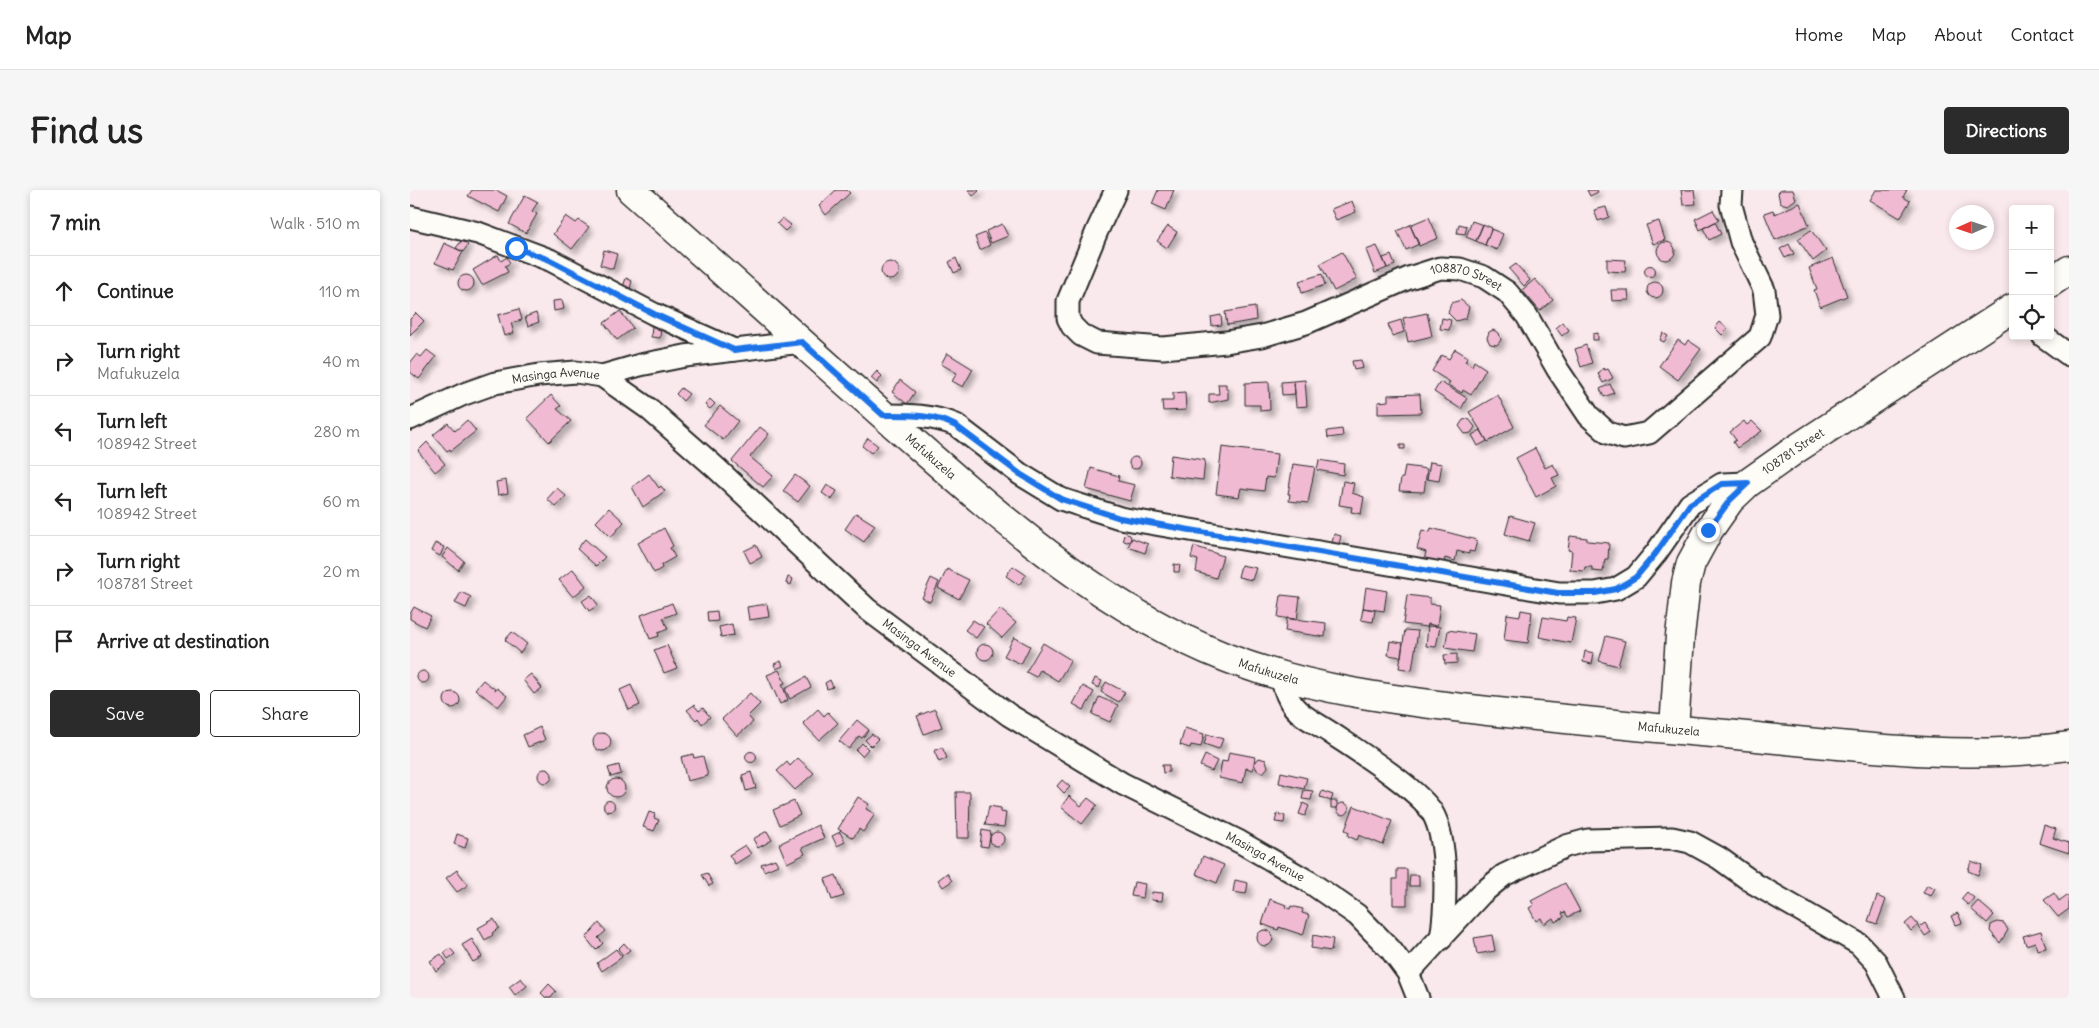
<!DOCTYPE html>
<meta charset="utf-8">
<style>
:root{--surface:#fff;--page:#f6f6f6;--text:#222;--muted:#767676;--line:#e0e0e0;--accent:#2b2b2b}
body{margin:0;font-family:Delius,sans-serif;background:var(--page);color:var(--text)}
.controls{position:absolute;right:15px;top:15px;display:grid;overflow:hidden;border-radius:5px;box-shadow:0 2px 8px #0003}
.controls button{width:45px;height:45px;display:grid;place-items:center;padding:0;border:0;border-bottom:1px solid var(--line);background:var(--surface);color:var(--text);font:25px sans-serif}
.compass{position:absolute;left:1539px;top:15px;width:45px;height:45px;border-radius:50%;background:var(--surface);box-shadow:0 2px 8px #0003;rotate:267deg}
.stop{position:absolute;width:15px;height:15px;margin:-11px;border:4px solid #1a73e8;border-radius:50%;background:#fff}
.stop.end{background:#1a73e8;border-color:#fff;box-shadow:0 1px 5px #0008}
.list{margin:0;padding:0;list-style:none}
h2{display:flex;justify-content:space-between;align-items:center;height:65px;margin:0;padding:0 20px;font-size:21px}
h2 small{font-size:16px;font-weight:400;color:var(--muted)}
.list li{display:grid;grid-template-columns:32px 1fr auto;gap:15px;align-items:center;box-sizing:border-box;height:70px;padding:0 20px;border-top:1px solid var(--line)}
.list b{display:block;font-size:19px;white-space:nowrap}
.list p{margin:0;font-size:16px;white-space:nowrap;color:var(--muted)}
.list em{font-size:16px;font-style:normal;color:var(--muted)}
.actions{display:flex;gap:10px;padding:15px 20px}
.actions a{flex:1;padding:11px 0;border:1px solid var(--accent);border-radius:5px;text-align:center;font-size:18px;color:var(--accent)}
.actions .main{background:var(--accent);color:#fff}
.icon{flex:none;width:28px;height:28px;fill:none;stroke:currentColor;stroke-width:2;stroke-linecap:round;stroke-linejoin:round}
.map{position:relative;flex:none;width:1659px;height:808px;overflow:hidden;border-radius:5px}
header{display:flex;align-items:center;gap:30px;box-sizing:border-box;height:70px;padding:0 25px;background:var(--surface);border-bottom:1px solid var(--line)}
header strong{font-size:24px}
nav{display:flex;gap:28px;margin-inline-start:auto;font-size:18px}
.intro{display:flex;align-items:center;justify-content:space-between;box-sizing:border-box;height:120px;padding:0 30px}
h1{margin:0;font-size:35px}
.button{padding:12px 22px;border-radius:5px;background:var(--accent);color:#fff;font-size:18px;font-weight:700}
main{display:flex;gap:30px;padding:0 30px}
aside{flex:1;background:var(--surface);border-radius:5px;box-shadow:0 2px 8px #0003}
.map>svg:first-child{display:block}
.building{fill:#f0bad2;stroke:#2b2b2b;filter:url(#shadow)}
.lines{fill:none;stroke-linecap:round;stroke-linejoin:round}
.street-casing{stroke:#2b2b2b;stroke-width:25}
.secondary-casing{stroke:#2b2b2b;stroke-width:31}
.street{stroke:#fdfcf7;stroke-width:21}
.secondary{stroke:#fdfcf7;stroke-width:28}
.route{stroke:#1a73e8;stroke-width:6}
.labels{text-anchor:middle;stroke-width:4;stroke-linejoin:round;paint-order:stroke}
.street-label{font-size:12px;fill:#2b2b2b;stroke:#fdfcf7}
</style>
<header>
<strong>Map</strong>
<nav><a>Home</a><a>Map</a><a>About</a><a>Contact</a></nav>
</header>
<div class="intro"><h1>Find us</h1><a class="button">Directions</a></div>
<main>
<aside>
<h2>7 min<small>Walk · 510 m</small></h2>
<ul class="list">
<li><svg class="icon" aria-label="ahead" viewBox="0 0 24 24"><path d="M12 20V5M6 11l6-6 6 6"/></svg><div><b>Continue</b></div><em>110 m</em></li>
<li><svg class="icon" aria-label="right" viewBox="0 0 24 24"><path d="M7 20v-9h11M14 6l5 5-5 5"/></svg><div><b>Turn right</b><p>Mafukuzela</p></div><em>40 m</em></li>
<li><svg class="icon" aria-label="left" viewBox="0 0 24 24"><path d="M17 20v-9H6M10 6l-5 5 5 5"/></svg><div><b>Turn left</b><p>108942 Street</p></div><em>280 m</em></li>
<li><svg class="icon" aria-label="left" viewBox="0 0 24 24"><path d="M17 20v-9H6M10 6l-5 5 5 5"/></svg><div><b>Turn left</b><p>108942 Street</p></div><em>60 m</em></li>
<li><svg class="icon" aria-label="right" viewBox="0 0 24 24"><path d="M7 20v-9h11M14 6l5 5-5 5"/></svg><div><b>Turn right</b><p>108781 Street</p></div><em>20 m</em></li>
<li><svg class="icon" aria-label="arrive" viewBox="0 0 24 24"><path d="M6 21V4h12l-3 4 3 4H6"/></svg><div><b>Arrive at destination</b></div></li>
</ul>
<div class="actions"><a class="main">Save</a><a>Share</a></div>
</aside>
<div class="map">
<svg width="1659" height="808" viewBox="0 0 1659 808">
<defs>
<filter id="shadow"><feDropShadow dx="4.5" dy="4.5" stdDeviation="2.5" flood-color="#0004"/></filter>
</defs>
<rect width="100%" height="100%" fill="#f9e8ec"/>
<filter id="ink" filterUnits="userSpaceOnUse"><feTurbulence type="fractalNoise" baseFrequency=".02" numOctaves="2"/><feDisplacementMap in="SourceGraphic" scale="10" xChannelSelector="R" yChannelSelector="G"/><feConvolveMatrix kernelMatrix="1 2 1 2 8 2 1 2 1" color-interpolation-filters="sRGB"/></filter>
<g filter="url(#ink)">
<path class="building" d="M62 0H86L97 6 89 22 58 6Z
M426 0H437L440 3 416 25 409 16Z
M558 0H568L569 1 563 6Z
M748 0H764L756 20 742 14Z
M1177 0H1187L1188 2 1180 6Z
M1271 0H1284L1286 14 1273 15Z
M1371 0H1383L1386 9 1378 15 1370 13 1368 3Z
M1466 0H1497L1493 7 1500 11 1490 28 1460 10Z
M115 5 128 12 122 21 127 24 116 43 99 34Z
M942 11 946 22 926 30 921 19Z
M1390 13 1399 35 1365 50 1354 23 1363 20 1365 24Z
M1196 17 1199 27 1188 31 1184 20Z
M1303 20 1309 30 1290 40 1285 29Z
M156 26 166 33 169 30 179 37 162 59 143 44Z
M1019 27 1028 48 1009 56 1000 35Z
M372 28 381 35 375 41 367 34Z
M1062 31 1073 35 1066 51 1056 47Z
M1249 31 1255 50 1243 54 1236 35Z
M1305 32 1311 44 1299 50 1293 38Z
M592 34 598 46 581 53 576 41Z
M1049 34 1057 36 1055 44 1047 43Z
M1073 34 1082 38 1075 55 1066 51Z
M1000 35 1009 54 996 60 987 41Z
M758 36 767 42 757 58 747 51Z
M1081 39 1093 44 1087 60 1075 55Z
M1401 40 1416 61 1403 71 1388 49Z
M575 43 580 55 570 60 565 47Z
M52 50 58 55 53 62 46 58Z
M1247 61a9 9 0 1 1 18 0a9 9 0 1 1-18 0Z
M34 53 53 62 43 80 25 73Z
M1379 54 1384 64 1375 68 1370 59Z
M967 56 977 78 965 83 956 60Z
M194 60 207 64 203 79 190 75Z
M932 62 947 89 924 101 910 74Z
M88 65 91 71 97 67 100 73 95 76 98 82 72 95 63 80Z
M981 65 985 75 977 78 973 68Z
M546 68 551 80 544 83 539 72Z
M1423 68 1437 106 1410 117 1404 100 1407 99 1399 78Z
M1197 69 1216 70 1215 82 1197 81Z
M471 81a9 9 0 1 1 18 0a9 9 0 1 1-18 0Z
M1106 74 1120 90 1114 96 1099 79Z
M1234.5 81a5.5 5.5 0 1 1 11 0a5.5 5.5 0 1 1-11 0Z
M912 84 915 95 892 103 889 91Z
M48 93a8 8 0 1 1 16 0a8 8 0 1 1-16 0Z
M216 88 222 91 220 99 213 97Z
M1125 89 1143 110 1130 121 1112 100Z
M1237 100a8 8 0 1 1 16 0a8 8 0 1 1-16 0Z
M1201 100H1218L1219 110 1202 111Z
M152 110 154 119 144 121 143 111Z
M1051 110 1059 117 1056 128 1046 131 1038 123 1041 113Z
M845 117 846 130 817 135 815 122Z
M109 119 112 130 101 133 104 143 94 146 88 125Z
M210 121 223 138 207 150 194 133Z
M6 123 14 131 0 145V129Z
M126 123 129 132 118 136 115 127Z
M1017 123 1022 146 998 152 993 128Z
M811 125 812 135 802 136 801 127Z
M1032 128 1041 130 1039 140 1030 139Z
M991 130 994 142 982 146 978 134Z
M1153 132 1159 140 1152 146 1146 138Z
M1310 132 1318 139 1312 145 1305 138Z
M242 136 251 137 250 148 241 147Z
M1083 140 1089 143 1091 150 1087 155 1080 154 1077 148 1079 142Z
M1188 143V150H1183V144Z
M1253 143 1258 146 1254 152 1250 150Z
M1268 150 1275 155 1278 150 1291 159 1268 190 1249 176Z
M1176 155 1182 173 1171 177 1165 159Z
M1045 159 1058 167 1055 171 1062 176 1064 171 1076 179 1061 205 1053 200 1052 203 1038 195 1040 192 1022 181 1032 165 1039 169Z
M17 160 26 167 9 189 0 182V173L7 164 11 167Z
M537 163 563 179 553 197 542 191 547 183 531 174Z
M951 170 953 178 944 180 942 171Z
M1193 178 1195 180 1198 179 1203 188 1193 193 1188 184Z
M467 181 472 186 467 193 461 188Z
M490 190 505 202 497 214 482 202Z
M895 190 897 216 886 217 884 191Z
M884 191 885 204 872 205 871 192Z
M859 192 860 220 850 221V215H835V193Z
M1030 192 1057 208 1051 219 1024 202Z
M808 194H816V199H818V209L799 213V204H809Z
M1200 194 1204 203 1194 207 1190 199Z
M271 198 279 204 273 211 266 204Z
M775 202 776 220 753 221 752 211H763V203Z
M1010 204 1011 223 968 224V212L978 211V205Z
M141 205 151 216 147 219 161 231 139 252 117 228Z
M1088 205 1104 237 1078 252 1059 222Z
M300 209 305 214 300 219 295 215Z
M310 216 328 231 313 250 294 235Z
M1059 229 1065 237 1061 243 1055 244 1049 236 1053 230Z
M57 230 66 241 41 261 40 259 37 261 23 245 38 233 45 241Z
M1334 231 1337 235 1342 231 1352 241 1327 258 1323 252 1326 250 1320 242Z
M350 237 359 244 340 267 363 286 353 297 322 271Z
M932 239 933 246 918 248 917 241Z
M1071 240 1077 251 1068 256 1062 245Z
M458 248 468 256 461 263 452 256Z
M17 252 35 274 25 282 8 261Z
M990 255H995V259H990Z
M812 257 867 264 864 288 856 287 854 301 831 298 829 307 806 304Z
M1125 258 1135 278 1143 274 1149 285 1142 288 1146 296 1126 307 1106 268Z
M761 265 795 270 793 290 759 286Z
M719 273a6 6 0 1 1 12 0a6 6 0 1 1-12 0Z
M909 270 934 274 933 285 907 280Z
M1020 272 1032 274 1029 291 1017 289Z
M883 274 905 277 898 313 879 311 880 304H878Z
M995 276 1017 279 1014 302 989 301 991 288H993Z
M681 278 709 286 708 291 725 295 720 311 676 299Z
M239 284 249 298 251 296 255 301 233 317 222 297Z
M385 285 400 296 388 312 373 301Z
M96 290 98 303 88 305 86 292Z
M933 291 944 293 942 303 954 307 951 324 941 322 942 317 929 315Z
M417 295 427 301 422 310 412 303Z
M147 298 156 306 146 317 137 309Z
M199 318 214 332 201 347 186 332Z
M446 323 465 335 454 352 435 339Z
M1100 326 1125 333 1119 351 1095 344Z
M254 338 263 356 260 358 265 367 251 375 252 378 244 383 228 353Z
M1021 338 1063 349 1067 351 1064 362 1059 361V364L1047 361 1045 371 1035 368 1033 376 1014 370 1016 362 1007 359 1012 340 1020 342Z
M924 344 931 346 929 354 922 353Z
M713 348a4 4 0 1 1 8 0a4 4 0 1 1-8 0Z
M1160 346 1177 348V351L1199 353 1198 369H1195L1193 382 1182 381V377H1175L1174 381 1160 380 1162 361 1158 360Z
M722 348 738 354 735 363 718 357Z
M175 349 195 367 186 376 167 359Z
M25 353 34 357 30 366 21 361Z
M346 355 352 367 340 373 334 361Z
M784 356 813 366 806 388 786 382 788 370 781 368Z
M38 358 54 371 48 380 32 367Z
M764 374 770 375 769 382H764Z
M831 375 846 378 842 390 828 387Z
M603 376 616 385 609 395 596 386Z
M163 379 176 396 163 407 149 390Z
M537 379 559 390 549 409 528 398Z
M378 387 383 389 381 395 376 393Z
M521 388 529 392 520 412 512 408Z
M956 397 977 401 974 421 953 418Z
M51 402 61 407 56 418 45 413Z
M181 405 188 415 179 421 172 411Z
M871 405 890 407 887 430 868 427Z
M997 405 1020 408V414L1030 415 1027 436 1018 434 1017 437 993 434Z
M262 413 266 423 253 428 258 439 248 443 249 446 240 449 231 425Z
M357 414 359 427 339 430 337 417Z
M4 417 21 426 15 437 0 429V424Z
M953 418 965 420 963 432 951 430Z
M590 419 606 433 592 448 576 434Z
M1111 420 1122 422 1118 453 1094 450 1097 424 1110 426Z
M307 421 308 431 298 432 297 422Z
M1133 427 1156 431 1157 427 1166 428 1161 453 1129 447Z
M877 428 916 433 915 447 875 441Z
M563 430 574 437 566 448 555 440Z
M322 434 324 445 311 447 309 437Z
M1018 436 1030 437 1026 457 1016 456Z
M995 440 1008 441 1002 480 989 478Z
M1038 440 1065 444 1062 462 1035 458Z
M102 442 117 454 110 463 95 450Z
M1196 446 1215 451 1208 476 1189 471Z
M604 447 620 456 611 474 594 466Z
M980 451 993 453 991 467 978 465Z
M633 453 661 470 648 491 630 480 626 487 616 482Z
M567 462a8 8 0 1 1 16 0a8 8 0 1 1-16 0Z
M257 455 267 478 254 483 244 460Z
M1175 461 1184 463 1182 474 1173 472Z
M1047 464V473L1035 474 1034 465Z
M371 471 373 476 366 479 364 474Z
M369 480 375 493 372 494 378 510 370 514 357 485Z
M7 487a6 6 0 1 1 12 0a6 6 0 1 1-12 0Z
M121 484 132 498 124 504 113 490Z
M396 487 401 497 380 509 375 499Z
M685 488 692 491 689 498 682 495Z
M73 490 86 500 87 498 97 506 88 517 65 499Z
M420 490 423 497 417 499 415 493Z
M696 492 715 502 709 512 691 502Z
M221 495 230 515 219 520 210 500Z
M673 496 684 502 674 520 663 514Z
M34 510a8 8 0 1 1 16 0a8 8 0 1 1-16 0Z
M340 503 350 514 338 526 343 532 327 546 312 529Z
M689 507 708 515 700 532 682 524Z
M284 515 289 521 293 518 300 527 292 534 288 528 286 530 277 520Z
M408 519 414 526 418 522 428 533 409 550 393 533Z
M525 519 532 537 514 544 507 526Z
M447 530 459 540 452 548 449 546 439 559 429 551Z
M130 537 135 550 118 557 113 545Z
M775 538 794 544 791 557 781 555 780 558 770 555Z
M183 552a9 9 0 1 1 18 0a9 9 0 1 1-18 0Z
M462 544 468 549 461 556 455 550Z
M797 544 813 549 809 559 794 554Z
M452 553 458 559 452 566 446 560Z
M532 557 537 568 529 572 524 561Z
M335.5 567a5.5 5.5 0 1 1 11 0a5.5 5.5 0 1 1-11 0Z
M819 562 845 567 843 580 836 578 833 593 809 588 812 571 817 572Z
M283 564 284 568 293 566 298 586 277 591 271 567Z
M795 565 807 571 802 581 790 576Z
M388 568 404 583 385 600 367 581 377 572 380 576Z
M849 568 856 570 858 577 853 583 847 580 844 574Z
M209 575 211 584 201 587 198 578Z
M752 575H759V582L753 583Z
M128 586a7 7 0 1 1 14 0a7 7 0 1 1-14 0Z
M341 582 346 598 336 601 332 585Z
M871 582 897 588 894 599 869 593Z
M197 598a9 9 0 1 1 18 0a9 9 0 1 1-18 0Z
M652 590 660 597 654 603 647 596Z
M894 600 903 601 901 610 892 609Z
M912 601 923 605 921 611 910 607Z
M546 602H560L559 648H547Z
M659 606 671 616 678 608 687 615 672 634 651 617Z
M448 607 459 614 456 619 465 624 453 642 449 639 443 648 428 639Z
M193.5 616a5.5 5.5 0 1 1 11 0a5.5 5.5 0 1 1-11 0Z
M384 611 390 625 370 635 363 620Z
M921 611H927V618H921Z
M927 619a6 6 0 1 1 12 0a6 6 0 1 1-12 0Z
M893 613 899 616 895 626 889 624Z
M579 616 591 618V622L596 623 594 637 575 635Z
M944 616 982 631 973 655 949 645 947 650 938 646 939 642 935 640Z
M239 622 245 624 244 628 249 630 244 641 233 637Z
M867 624 875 626 874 633 865 632Z
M408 635 414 648 392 658 395 664 377 673 369 654Z
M1634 635 1646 639 1643 648 1659 653V663L1629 653Z
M572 640 581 642 578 657 570 656Z
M357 641 362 650 348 658 343 649Z
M430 642 435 652 427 656 422 646Z
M580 649a7 7 0 1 1 14 0a7 7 0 1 1-14 0Z
M47 644 58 648 55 658 44 654Z
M335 655 341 664 325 674 319 665Z
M793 666 814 675 807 693 786 684Z
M365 669 368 675 354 681 351 674Z
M1561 671 1572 675 1568 685 1558 681Z
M987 679H997V715H983V689H987Z
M47 680 58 695 47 702 36 688Z
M297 683 303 694 299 696 292 685Z
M537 683 542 691 533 697 528 690Z
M426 685 434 706 422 710 415 689Z
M1000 685H1009V696H999Z
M825 690 838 693 836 704 823 702Z
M724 692 735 694 733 708 721 706Z
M1155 693 1170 721 1158 727 1155 722 1152 723 1154 727 1145 732 1143 728 1134 734 1131 728 1126 731 1119 718 1124 715 1121 711Z
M1517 695 1525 698 1521 706 1513 703Z
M742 702 753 703 752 711 741 710Z
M1557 702 1564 708 1558 715 1551 709Z
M1644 703 1649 711 1657 705 1659 708V719L1648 727 1634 710Z
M1467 706 1476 710 1467 734 1458 731Z
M860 709 876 715 875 717 880 719 881 716 893 719 892 723 899 725 893 745 869 737 868 740 852 734Z
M1568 711 1584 725 1577 733 1561 719Z
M1548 723 1552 733 1545 735 1541 726Z
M1502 728 1508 735 1501 741 1495 734Z
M84 729 89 738 82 743 83 745 75 750 68 738Z
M1587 732 1594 733 1598 740 1590 753 1580 741 1581 735Z
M189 733 196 741 188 748 193 753 186 760 176 748Z
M1515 733 1521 742 1515 746 1509 737Z
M847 748a8 8 0 1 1 16 0a8 8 0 1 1-16 0Z
M1631 741 1636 758 1627 760 1625 752 1616 755 1613 746Z
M903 745 923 749 921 761 901 758Z
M1082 745 1085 761 1067 764 1064 748Z
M62 749 72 767 63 772 52 755Z
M214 753 220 760 213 765 208 759Z
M40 758 45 764 38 769 34 763Z
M206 759 212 767 192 781 187 773Z
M31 764 37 773 26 781 20 771Z
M111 788 117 796 105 805 99 797Z
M139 794 146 801 141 808H136L131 803Z"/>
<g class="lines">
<defs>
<g id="street">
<path id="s1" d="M706 0 687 41 658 111V128L662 136 671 145 687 153 753 158 816 152 852 146 896 133 999 88 1030 78 1050 79 1074 87 1097 102 1117 126 1148 180 1179 226 1198 243 1214 248 1239 243 1350 147 1357 125 1354 100 1331 52 1321 15 1322 0"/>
<path d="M0 27 68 43 140 70 244 124 324 160"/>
<path d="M1633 146 1659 165"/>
<path d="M192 186 230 175 275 166 392 152"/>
<path d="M473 225C499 225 522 225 546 235L610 284 651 309 710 328 1149 403H1185L1206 399 1226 387 1246 363 1280 314 1312 294 1338 293"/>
<path id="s2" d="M0 229 54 204 85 193 129 185 166 182 192 186 239 219 305 277 457 419 599 525 713 594 830 652 898 691 947 725 981 760 998 783 1008 808"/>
<path d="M871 486C880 524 891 523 921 543 946 560 1007 598 1022 622 1039 650 1036 718 1031 749"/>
<path d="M998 783 1071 704 1094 685 1156 656 1178 650 1262 648 1280 652 1309 668 1345 694 1449 754 1466 772 1484 808"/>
</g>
<g id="secondary">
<path id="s3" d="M221 0C316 84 410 170 505 253 602 338 696 420 817 468 900 500 990 511 1078 521 1145 528 1212 535 1280 541 1402 550 1537 574 1659 556"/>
<path d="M1640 93 1659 80"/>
<path id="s4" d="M1264 539 1270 446 1276 393 1281 373 1299 340 1320 310 1338 293 1386 259 1603 118"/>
</g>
</defs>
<use href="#street" class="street-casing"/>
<use href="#secondary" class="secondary-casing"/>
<use href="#street" class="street"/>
<use href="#secondary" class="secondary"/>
</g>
</g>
<g class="lines" filter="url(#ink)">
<path class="route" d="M106 58 140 70 244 124 324 160 392 152 473 225C499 225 522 224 546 236L610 284 651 309 710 328 1148 403H1185L1206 399 1226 387 1246 363 1280 314 1312 294 1338 293 1320 310 1298 340"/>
</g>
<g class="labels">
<g class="street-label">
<text dy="4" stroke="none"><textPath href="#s1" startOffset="562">108870 Street</textPath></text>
<text dy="4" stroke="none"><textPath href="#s2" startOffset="154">Masinga Avenue</textPath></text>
<text dy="4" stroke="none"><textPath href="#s4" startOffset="321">108781 Street</textPath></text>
<text dy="4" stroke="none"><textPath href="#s3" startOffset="401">Mafukuzela</textPath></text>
<text dy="4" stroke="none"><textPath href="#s2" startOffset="619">Masinga Avenue</textPath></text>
<text dy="4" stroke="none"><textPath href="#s3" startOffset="805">Mafukuzela</textPath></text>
<text dy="4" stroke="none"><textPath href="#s3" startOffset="1210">Mafukuzela</textPath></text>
<text dy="4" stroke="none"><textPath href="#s2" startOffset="1024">Masinga Avenue</textPath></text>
</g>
</g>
</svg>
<div class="controls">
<button>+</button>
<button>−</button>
<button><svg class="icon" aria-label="locate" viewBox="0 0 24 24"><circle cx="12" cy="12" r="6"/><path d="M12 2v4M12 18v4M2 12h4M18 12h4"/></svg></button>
</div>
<svg class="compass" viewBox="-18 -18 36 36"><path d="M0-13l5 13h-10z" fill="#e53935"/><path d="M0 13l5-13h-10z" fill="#767676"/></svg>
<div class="stop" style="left:106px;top:58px"></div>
<div class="stop end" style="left:1298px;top:340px"></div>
</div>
</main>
